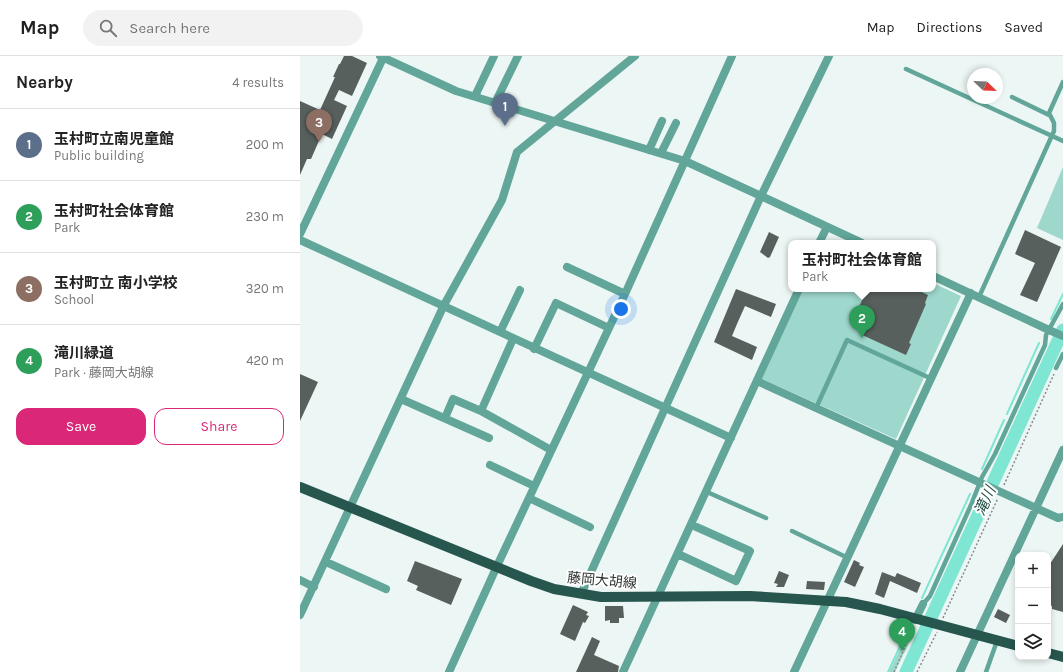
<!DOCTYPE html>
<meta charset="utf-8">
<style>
:root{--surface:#fff;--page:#f2f2f2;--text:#222;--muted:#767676;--line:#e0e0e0;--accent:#db2777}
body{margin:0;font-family:Karla,"Noto Sans JP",sans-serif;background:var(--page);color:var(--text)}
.controls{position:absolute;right:12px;bottom:12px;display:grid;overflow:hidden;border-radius:8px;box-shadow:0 2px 6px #0003}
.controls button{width:36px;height:36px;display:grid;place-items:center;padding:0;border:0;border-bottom:1px solid var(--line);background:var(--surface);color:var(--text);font:20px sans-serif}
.compass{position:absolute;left:667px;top:12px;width:36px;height:36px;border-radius:50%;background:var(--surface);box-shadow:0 2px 6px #0003;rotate:113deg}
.you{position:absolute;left:321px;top:253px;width:14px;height:14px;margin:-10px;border:3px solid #fff;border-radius:50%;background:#1a73e8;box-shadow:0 0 0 6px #1a73e833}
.badge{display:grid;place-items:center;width:26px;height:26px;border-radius:50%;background:var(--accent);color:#fff;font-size:13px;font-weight:700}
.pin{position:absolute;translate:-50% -33px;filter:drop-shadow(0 1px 2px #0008)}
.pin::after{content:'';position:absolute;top:21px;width:14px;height:12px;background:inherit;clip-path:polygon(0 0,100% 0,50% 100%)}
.popup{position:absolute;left:488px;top:184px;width:148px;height:52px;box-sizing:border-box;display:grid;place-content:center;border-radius:8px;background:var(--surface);filter:drop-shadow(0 1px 3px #0005);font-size:13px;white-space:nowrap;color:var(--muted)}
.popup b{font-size:15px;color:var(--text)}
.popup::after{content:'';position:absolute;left:50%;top:100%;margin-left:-8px;border:8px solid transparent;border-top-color:var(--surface)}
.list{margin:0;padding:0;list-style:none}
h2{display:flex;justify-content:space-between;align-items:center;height:52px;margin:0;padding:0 16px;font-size:17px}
h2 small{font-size:13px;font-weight:400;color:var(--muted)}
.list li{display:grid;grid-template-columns:26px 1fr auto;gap:12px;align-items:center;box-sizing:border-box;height:72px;padding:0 16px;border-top:1px solid var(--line)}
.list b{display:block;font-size:15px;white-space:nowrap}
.list p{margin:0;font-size:13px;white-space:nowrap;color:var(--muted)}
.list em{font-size:13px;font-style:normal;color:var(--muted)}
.actions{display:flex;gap:8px;padding:12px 16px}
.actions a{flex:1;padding:9px 0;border:1px solid var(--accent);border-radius:12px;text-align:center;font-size:14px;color:var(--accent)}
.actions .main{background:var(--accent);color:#fff}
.icon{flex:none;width:22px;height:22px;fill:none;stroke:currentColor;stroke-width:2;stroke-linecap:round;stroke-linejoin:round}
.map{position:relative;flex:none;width:763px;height:616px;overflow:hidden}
header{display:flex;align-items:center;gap:24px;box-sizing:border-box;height:56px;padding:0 20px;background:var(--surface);border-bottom:1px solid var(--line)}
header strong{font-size:19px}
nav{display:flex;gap:22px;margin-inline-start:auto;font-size:14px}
.search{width:280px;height:36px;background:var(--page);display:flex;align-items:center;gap:10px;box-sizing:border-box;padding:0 14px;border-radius:22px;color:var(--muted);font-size:15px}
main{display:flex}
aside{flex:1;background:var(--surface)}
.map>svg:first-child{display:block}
.green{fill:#9ed7cc}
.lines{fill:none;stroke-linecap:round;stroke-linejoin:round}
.stream{stroke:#7ee6d3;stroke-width:2}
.river{stroke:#7ee6d3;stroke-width:13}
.building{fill:#58605e}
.path{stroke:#868c8b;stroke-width:1.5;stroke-dasharray:2 2;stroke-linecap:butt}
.service{stroke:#61a699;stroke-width:4.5}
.minor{stroke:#61a699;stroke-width:8}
.tertiary{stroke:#61a699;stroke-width:8}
.primary{stroke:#26564e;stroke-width:10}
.labels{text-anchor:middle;stroke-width:4;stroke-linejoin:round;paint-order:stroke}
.street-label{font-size:14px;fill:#303433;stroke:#fff}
.water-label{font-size:15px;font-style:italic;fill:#214f47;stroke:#fff}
</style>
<header>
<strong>Map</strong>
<div class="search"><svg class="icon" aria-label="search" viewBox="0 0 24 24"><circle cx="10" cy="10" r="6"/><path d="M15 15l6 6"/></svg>Search here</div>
<nav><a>Map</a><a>Directions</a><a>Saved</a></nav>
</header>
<main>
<aside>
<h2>Nearby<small>4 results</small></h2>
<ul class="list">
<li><span class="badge" style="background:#5c6f8a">1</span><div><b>玉村町立南児童館</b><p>Public building</p></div><em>200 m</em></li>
<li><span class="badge" style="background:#2e9e5b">2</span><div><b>玉村町社会体育館</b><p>Park</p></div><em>230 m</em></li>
<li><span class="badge" style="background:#8d6e63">3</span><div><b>玉村町立 南小学校</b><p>School</p></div><em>320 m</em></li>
<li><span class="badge" style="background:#2e9e5b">4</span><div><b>滝川緑道</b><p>Park · 藤岡大胡線</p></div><em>420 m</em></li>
</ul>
<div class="actions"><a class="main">Save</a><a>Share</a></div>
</aside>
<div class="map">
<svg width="763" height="616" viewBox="0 0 763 616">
<rect width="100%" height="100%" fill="#ecf6f4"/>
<path class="green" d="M763 111V184L737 172Z
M633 227 661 240 596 383 462 323 503 233H633Z
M611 570 616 572 595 616H589Z"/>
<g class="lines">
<path class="stream" d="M751 263 763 238
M707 358 739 287
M682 413 704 364
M622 542 670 438
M588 616 609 571"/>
<path class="river" d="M606 616 763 274"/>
</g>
<path class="building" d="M44 0H52L67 7 52 40 39 34 34 44 47 50 32 83 22 78 11 103H7L0 119V45L20 54 35 21H33L39 8H40Z
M725 174 761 191 737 246 720 239 735 207 715 198Z
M469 176 479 181 470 201 468 202 460 196Z
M436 233 476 248 471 261 445 250 437 268 432 280 457 291 452 304 414 286Z
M567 233H615L628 239 625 247 626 248 609 287 611 288 606 299 560 278 569 258 558 253Z
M0 318 18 326 0 365Z
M763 488V556L752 553V550L748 549 751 527H748V511Z
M554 504 560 507 559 509 564 511 555 531 544 526Z
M115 505 162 523 151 549 116 534 118 530 107 525Z
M479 515 489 519 484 531H476L478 528 474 527Z
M582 516 595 521 597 517 621 527 617 537 590 525 584 542 575 538Z
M507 525 525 526 524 534 506 533Z
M273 549 288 556 286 559 289 560 285 567 283 566 275 585 260 578Z
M305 550H323L324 562H319V567H310V564L305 565Z
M698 553 710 559 706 567 694 561Z
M292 581 300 585 294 599 319 610 318 616H276Z"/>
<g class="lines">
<path class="path" d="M704 429 754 318
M643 562 698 442
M594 616 614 570
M617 616 637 576"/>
<path class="service" d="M606 13 763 85
M712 41 749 59
M679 241 754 75V67L749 57 763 26
M756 312 763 298
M516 352 547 284 632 323
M407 436 466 462
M492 475 548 502
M623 548 630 540 671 449 682 421 695 398 745 289 746 279 763 248
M686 616 697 585"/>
<path class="minor" d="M80 0 156 35 385 105 461 140
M175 40 194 0
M195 47 218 0
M349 94 362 65
M361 97 376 67
M0 178 84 0
M0 184 431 382
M519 187 527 171
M267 211 325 238
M749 274 763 280
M200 276 220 234
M234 293 256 247 309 272
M457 325 758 462 763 461
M101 343 189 382
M181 355 251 394
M145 362 153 343 181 355 213 283
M190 409 234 430
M229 442 290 471
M378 498 436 525 450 495 392 469
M26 506 86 533
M0 524 14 531
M0 559 144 249 202 144 217 96 335 0
M615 564 623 548
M149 616 197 510 325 238 432 0
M323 616 499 233
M660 616 763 394"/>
<path class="tertiary" d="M461 140 562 187
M633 220 749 274
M281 538 461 140 529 0
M494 616 671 237"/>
<path class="primary" d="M0 431 231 525 254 533 301 541 450 540 546 546 580 553 718 590
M748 597 763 601"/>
</g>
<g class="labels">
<g class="street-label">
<text transform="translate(302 524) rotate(5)" y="5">藤岡大胡線</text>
</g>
<g class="water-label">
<text transform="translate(685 445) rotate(-65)" y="5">滝川</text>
</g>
</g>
</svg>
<div class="controls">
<button>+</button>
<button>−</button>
<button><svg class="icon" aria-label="layers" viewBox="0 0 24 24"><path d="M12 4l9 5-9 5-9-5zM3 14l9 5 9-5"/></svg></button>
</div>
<svg class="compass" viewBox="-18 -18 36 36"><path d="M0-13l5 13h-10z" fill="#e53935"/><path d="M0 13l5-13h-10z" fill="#767676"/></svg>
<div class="you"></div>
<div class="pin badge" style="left:205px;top:70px;background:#5c6f8a">1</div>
<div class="pin badge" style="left:562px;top:282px;background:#2e9e5b">2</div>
<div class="popup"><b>玉村町社会体育館</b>Park</div>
<div class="pin badge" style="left:19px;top:86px;background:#8d6e63">3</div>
<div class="pin badge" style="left:602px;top:595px;background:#2e9e5b">4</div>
</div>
</main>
